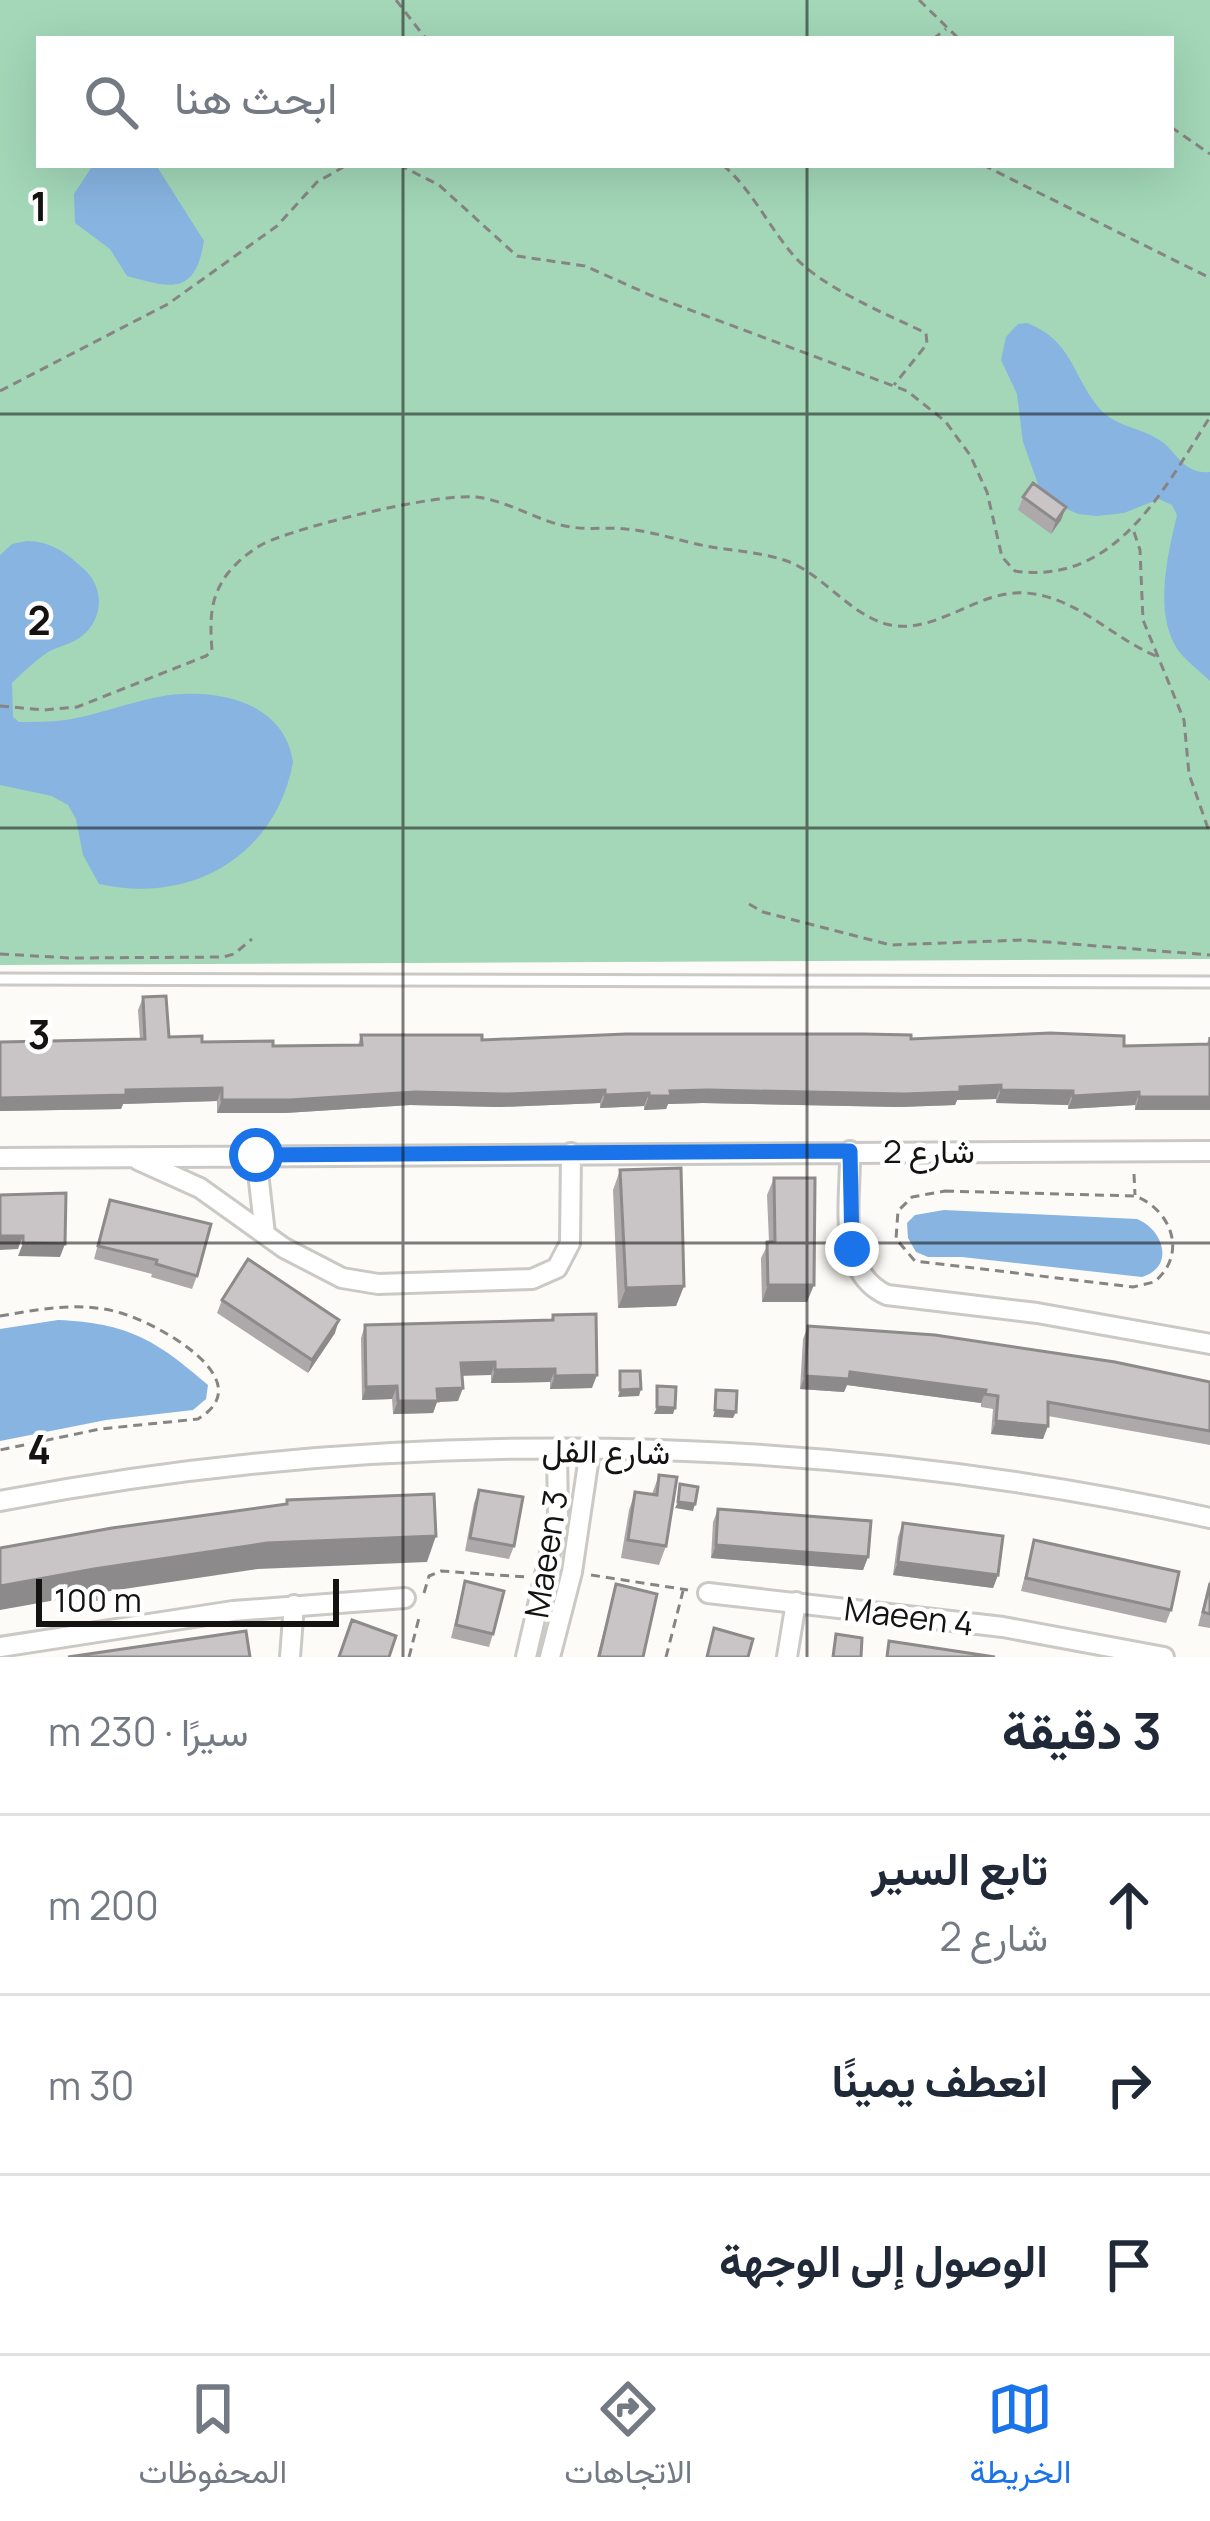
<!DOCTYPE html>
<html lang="ar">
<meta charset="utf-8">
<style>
:root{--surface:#fff;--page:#f6f6f7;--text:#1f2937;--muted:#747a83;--line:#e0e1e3;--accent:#1a73e8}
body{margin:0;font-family:Manrope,Vazirmatn,sans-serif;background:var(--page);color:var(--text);direction:rtl}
.scale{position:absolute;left:36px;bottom:30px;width:303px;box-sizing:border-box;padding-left:12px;border:6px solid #141312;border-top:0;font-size:33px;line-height:42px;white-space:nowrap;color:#141312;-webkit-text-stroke:9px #fff;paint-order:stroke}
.stop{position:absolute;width:36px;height:36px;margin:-27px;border:9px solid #1a73e8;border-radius:50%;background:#fff}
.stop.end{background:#1a73e8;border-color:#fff;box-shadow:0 3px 12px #0008}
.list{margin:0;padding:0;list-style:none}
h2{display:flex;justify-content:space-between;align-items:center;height:156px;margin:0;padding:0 48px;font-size:51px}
h2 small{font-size:39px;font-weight:400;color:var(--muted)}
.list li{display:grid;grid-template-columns:78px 1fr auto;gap:36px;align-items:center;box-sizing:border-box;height:180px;padding:0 48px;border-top:3px solid var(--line)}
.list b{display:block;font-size:45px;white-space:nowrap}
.list p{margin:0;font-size:39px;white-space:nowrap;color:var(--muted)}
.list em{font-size:39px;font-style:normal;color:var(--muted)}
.icon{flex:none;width:66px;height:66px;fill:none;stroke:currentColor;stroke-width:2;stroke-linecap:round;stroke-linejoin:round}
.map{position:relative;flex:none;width:1210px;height:1657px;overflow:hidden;direction:ltr}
.search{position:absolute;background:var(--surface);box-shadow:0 12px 48px #0002;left:36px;right:36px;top:36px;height:132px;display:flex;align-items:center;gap:30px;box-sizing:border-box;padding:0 42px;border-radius:0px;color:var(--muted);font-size:45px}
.sheet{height:696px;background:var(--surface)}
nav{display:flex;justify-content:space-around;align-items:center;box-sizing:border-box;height:168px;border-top:3px solid var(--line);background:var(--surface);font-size:33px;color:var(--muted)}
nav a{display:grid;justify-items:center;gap:6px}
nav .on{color:var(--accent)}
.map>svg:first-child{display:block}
.green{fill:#a3d7b8;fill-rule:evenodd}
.water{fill:#87b4e1}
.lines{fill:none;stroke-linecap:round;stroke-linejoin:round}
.service-casing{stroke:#cbc9c5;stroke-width:15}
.minor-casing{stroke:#cbc9c5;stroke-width:24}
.path{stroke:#878583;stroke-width:3;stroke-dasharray:9 6;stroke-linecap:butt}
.service{stroke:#fff;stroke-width:9}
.minor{stroke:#fff;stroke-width:18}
.wall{fill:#ada9ab}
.shaded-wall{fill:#8d8a8b}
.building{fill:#c9c5c7;stroke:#8d8a8b;stroke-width:3}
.route{stroke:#1a73e8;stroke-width:15}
.grid{fill:none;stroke:#141312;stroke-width:3;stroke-opacity:0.55}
.labels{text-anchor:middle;stroke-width:9;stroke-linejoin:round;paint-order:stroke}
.street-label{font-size:33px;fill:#141312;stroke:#fff}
.grid-label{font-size:39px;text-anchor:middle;font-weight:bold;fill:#141312;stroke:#fff;stroke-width:9;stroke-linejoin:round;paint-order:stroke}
</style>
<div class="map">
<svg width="1210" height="1657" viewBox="0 0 1210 1657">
<rect width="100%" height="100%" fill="#fdfbf7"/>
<path class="green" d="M0 0H1210V959L0 965ZM39 39H1171V165H39Z"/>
<path class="water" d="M93 165H156L204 241C195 296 171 288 127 276L110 249 75 223 74 194Z
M1027 323C1072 340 1073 377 1099 408 1117 429 1145 427 1165 444 1180 458 1186 474 1210 472V681C1199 670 1184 660 1176 647 1154 610 1168 553 1177 515L1172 505 1159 499 1124 513 1097 516 1078 514 1043 498 1023 442 1017 394 1001 360 1006 337 1018 324Z
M27 541C51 541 68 554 85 570 104 588 104 618 82 636 72 644 59 646 48 652 35 661 23 672 12 683L13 717 19 722C35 722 50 722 66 720 97 715 127 703 158 697 211 687 284 699 293 762 276 856 191 905 99 884L83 855 76 819 68 805 52 796 0 785V555L12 544Z
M944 1210 1137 1219C1164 1230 1175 1267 1142 1277L962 1257H928L916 1252 908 1238 907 1223 915 1215Z
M58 1320C128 1323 156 1340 208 1385L206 1399 193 1410 106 1420 0 1441V1329Z"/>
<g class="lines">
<defs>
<path id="service" d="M0 979 1210 982"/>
<path id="minor" d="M850 1151C851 1199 835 1272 887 1295L1037 1313 1210 1344
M256 1155 265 1234
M0 1158 1210 1151
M138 1160 200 1188 284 1248 342 1278 378 1284 532 1279 557 1268 570 1243 571 1153
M0 1501C393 1425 819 1432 1210 1518
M708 1593 1003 1627 1164 1657
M0 1647 233 1611 405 1598
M290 1657 294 1605
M526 1657 558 1519 557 1450
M550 1657 572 1572 590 1450
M787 1657 796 1602"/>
</defs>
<use href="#service" class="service-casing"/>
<use href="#minor" class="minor-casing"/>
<path class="path" d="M396 0 426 39
M919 0 959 39
M933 39 946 29
M1171 127 1210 154
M399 165 439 185 517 256 585 266 650 295 907 391 945 421 970 455 987 492 1002 557 1015 571C1116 586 1165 487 1210 417
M723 165C753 191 768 226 794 256 821 287 888 315 926 333L927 344 894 385
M983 165 1210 278
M0 391 168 304 277 226 317 182 347 165
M1134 532 1140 550 1143 620 1184 720 1189 774 1210 834
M0 706 44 710 77 707 206 656 212 651C210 621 209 598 228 573 238 561 250 551 263 544 299 526 437 493 476 497 510 501 538 522 571 527 590 530 608 527 626 529 652 531 680 541 706 546 733 551 761 552 787 561 824 575 848 613 886 624 935 637 977 589 1026 593 1077 597 1111 637 1156 656
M749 904 763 912 891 945 1022 940 1210 955
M0 954 71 958 223 957 234 954 252 939
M1134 1174 1135 1195
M945 1191 1135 1196C1172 1210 1188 1255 1154 1282L1133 1287 915 1261 896 1239 898 1211 912 1197Z
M0 1316C40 1309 81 1301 121 1313 156 1323 263 1380 198 1419L100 1429 0 1450
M591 1575 688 1590
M95 1592 98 1612
M424 1593 429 1576 441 1571 526 1577
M409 1657 420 1614
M666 1657 683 1591"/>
<use href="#service" class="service"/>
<use href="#minor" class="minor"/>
</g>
<path class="wall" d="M1023 497 1066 507 1061 520 1051 534 1018 510Z
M143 997 169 1037 202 1042 273 1046 358 1045 361 1035 482 1040 911 1039 1124 1046 1207 1044 1209 1037 1210 1110H1135V1105L1068 1109V1105L996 1103V1099L957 1100 955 1105 899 1107 703 1103 668 1104 666 1109 644 1110V1106L600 1108V1103L500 1107 410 1105 285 1113H217V1101L123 1104 121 1109 0 1111V1042L140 1040 138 1010Z
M620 1170 684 1286 676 1306 618 1308 613 1190Z
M774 1178 807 1302H762L761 1258 769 1242 767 1195Z
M110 1200 197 1276 192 1289 151 1277 152 1274 94 1259Z
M222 1300 335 1333 308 1373 217 1313Z
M553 1315 592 1388 550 1389V1382L491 1383V1375H462L458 1401 437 1402 433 1413 393 1414 392 1399 362 1400 361 1338 365 1325 551 1320Z
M808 1326 1210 1382V1445L1048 1416 1043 1439 991 1434 993 1409 981 1407V1403L847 1385 844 1392 800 1389 803 1339Z
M659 1475 666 1546 659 1565 621 1558 629 1510 635 1492 652 1494Z
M479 1490 514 1546 509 1559 465 1551 474 1503Z
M718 1509 868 1557 863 1570 711 1558 713 1522Z
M903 1523 998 1575 993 1588 893 1575 898 1537Z
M1034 1540 1171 1610 1166 1623 1021 1591Z
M1210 1580V1628L1198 1626Z
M465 1581 493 1634 489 1647 451 1638Z
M616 1584 643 1657H597Z"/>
<path class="shaded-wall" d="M1066 507 1061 520 1051 534 1056 521Z
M1001 1085 996 1099 957 1100 955 1105 899 1107 703 1103 668 1104 666 1109 644 1110 649 1096 670 1091Z
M222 1088 217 1101 123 1104 121 1109 0 1111V1098L126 1090Z
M605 1090 600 1103 500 1107 410 1105 285 1113H217L222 1100 415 1092Z
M1001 1090 1073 1091 1068 1105 996 1103Z
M1139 1092 1135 1105 1068 1109 1073 1096Z
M649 1093 644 1106 600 1108 605 1095Z
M1139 1097H1210V1110H1135Z
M0 1236H23L18 1249 0 1250Z
M23 1243 65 1244 60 1257 18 1256Z
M768 1285H814L807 1302H762Z
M684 1286 676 1306 618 1308 626 1288Z
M339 1320 335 1333 308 1373 312 1360Z
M495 1362 491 1375 457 1376 461 1363Z
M555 1369 550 1382 491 1383 495 1370Z
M850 1372 986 1390 981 1403 847 1385 844 1392 800 1389 805 1376Z
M597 1375 592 1388 550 1389 555 1376Z
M397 1386 392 1399 362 1400 366 1387Z
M463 1388 458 1401 437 1402 433 1413 393 1414 398 1401 437 1389Z
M641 1389 639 1396 618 1397 620 1390Z
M657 1407 675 1408 673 1414H654Z
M715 1410 736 1412 733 1418 713 1417Z
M996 1421 1048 1426 1043 1439 991 1434Z
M678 1502 695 1504 693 1511 675 1508Z
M436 1536 427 1562 258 1569 84 1595 0 1610V1586L94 1569 267 1543Z
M716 1545 868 1557 863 1570 711 1558Z
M898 1562 998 1575 993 1588 893 1575Z"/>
<path class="building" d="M1033 483 1066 507 1056 521 1023 497Z
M166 996 169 1037 202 1036V1042L273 1041V1046L362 1045 361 1035H482V1040L626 1034H864L911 1035V1039L1050 1033 1124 1036V1046L1210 1044V1037V1097H1139V1092L1073 1096V1091L1001 1090V1085L960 1087V1092L904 1094 708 1090 670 1091 671 1096H649V1093L605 1095V1090L505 1094 415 1092 290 1100H222V1088L126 1090V1095L0 1098V1042L145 1039 143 997Z
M681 1168 684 1286 626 1288 620 1170Z
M774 1178H815L814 1285H768L767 1242 775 1241Z
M66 1193 65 1244 23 1243V1236H0V1195Z
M110 1200 211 1224 197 1276 156 1264 157 1260 98 1246Z
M248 1259 339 1320 312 1360 222 1300Z
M596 1314 597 1375 555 1376V1369L495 1370V1362L461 1363 463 1388 437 1389 438 1401H398L397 1386 366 1387 365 1325 553 1320V1315Z
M808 1326 935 1335 1115 1362 1210 1382V1431L1048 1402V1426L996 1421 998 1396 985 1394 986 1390 850 1372 849 1379 805 1376Z
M620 1371H640L641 1389 620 1390Z
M657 1386 676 1387 675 1408 657 1407Z
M716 1390 737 1391 736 1412 715 1410Z
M659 1475 677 1477 666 1546 628 1540 635 1492 657 1495Z
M680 1484 698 1487 695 1504 678 1502Z
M479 1490 523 1497 514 1546 470 1538Z
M434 1494 436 1536 267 1543 94 1569 0 1586V1548L112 1528 287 1504V1500Z
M718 1509 871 1521 868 1557 716 1545Z
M903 1523 1003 1536 998 1575 898 1562Z
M1034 1540 1179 1572 1171 1610 1026 1578Z
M465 1581 504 1591 493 1634 456 1625Z
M1210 1583V1614L1203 1612Z
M616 1584 657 1594 643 1657H599Z
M352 1620 396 1636 389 1657H339Z
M714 1628 753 1639 748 1657H707Z
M246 1631 250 1657H68Z
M836 1634 862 1638 861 1657H833Z
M889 1641 995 1657H887Z"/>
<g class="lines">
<path class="route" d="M256 1155 850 1151 852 1249"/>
</g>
<path class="grid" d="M403 0V39M807 0V39M403 165V1657M807 165V1657M0 414H1210M0 828H1210M0 1243H1210"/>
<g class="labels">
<g class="street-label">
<text x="929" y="1163">شارع 2</text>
<text transform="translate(606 1451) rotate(1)" y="12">شارع الفل</text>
<text transform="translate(546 1554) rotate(-81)" y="12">Maeen 3</text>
<text transform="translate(909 1616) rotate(7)" y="12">Maeen 4</text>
</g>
</g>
<g class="grid-label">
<text x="39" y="221">1</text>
<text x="39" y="635">2</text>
<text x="39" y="1049">3</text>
<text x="39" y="1464">4</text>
</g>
</svg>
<div class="scale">100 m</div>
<div class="stop" style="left:256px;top:1155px"></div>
<div class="stop end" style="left:852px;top:1249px"></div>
<div class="search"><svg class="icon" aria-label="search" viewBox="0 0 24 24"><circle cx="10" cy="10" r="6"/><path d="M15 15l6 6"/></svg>ابحث هنا</div>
</div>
<section class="sheet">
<h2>3 دقيقة<small>سيرًا · 230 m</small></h2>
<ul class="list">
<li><svg class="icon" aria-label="ahead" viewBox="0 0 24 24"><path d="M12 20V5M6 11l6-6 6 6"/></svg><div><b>تابع السير</b><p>شارع 2</p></div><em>200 m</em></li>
<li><svg class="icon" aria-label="right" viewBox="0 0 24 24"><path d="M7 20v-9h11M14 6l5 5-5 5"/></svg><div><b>انعطف يمينًا</b></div><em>30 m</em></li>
<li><svg class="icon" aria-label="arrive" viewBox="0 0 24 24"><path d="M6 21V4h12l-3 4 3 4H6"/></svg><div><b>الوصول إلى الوجهة</b></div></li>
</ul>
</section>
<nav>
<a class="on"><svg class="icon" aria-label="map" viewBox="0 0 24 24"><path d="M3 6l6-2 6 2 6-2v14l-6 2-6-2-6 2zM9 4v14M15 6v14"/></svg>الخريطة</a>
<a><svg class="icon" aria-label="directions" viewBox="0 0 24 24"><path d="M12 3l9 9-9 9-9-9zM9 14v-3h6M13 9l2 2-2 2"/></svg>الاتجاهات</a>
<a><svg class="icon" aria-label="saved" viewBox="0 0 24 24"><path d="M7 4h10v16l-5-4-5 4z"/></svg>المحفوظات</a>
</nav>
